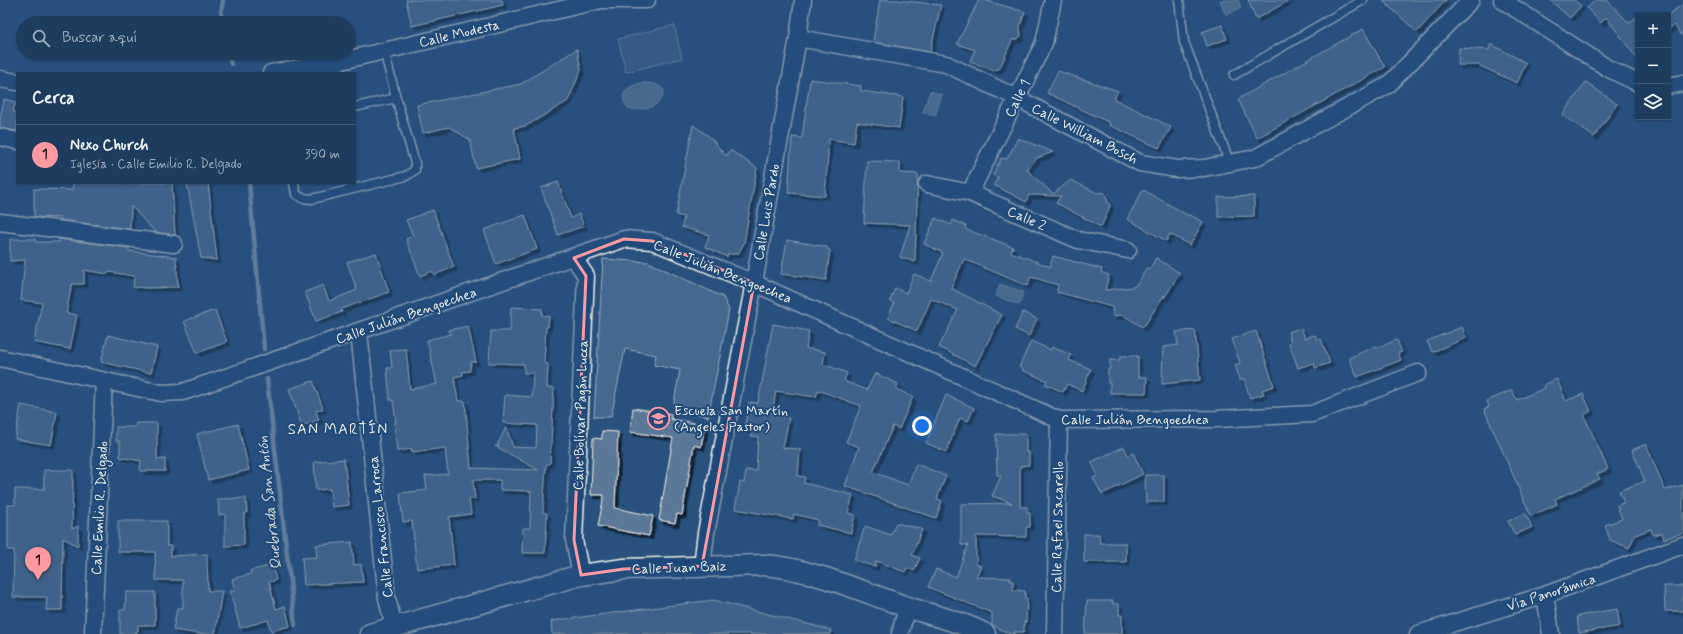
<!DOCTYPE html>
<html lang="es">
<meta charset="utf-8">
<style>
:root{--surface:#1e3d5e;--page:#2b4867;--text:#f1f3f6;--muted:#a1aebc;--line:#3c5673;--accent:#ff9aa2}
body{margin:0;font-family:Mynerve,sans-serif;background:var(--page);color:var(--text)}
.controls{position:absolute;right:12px;top:12px;display:grid;overflow:hidden;border-radius:0px;box-shadow:0 1px 3px #0004}
.controls button{width:36px;height:36px;display:grid;place-items:center;padding:0;border:0;border-bottom:1px solid var(--line);background:var(--surface);color:var(--text);font:20px sans-serif}
.you{position:absolute;left:922px;top:426px;width:14px;height:14px;margin:-10px;border:3px solid #fff;border-radius:50%;background:#1a73e8;box-shadow:0 0 0 6px #1a73e833}
.badge{display:grid;place-items:center;width:26px;height:26px;border-radius:50%;background:var(--accent);color:#111;font-size:13px;font-weight:700}
.pin{position:absolute;translate:-50% -33px;filter:drop-shadow(0 1px 2px #0008)}
.pin::after{content:'';position:absolute;top:21px;width:14px;height:12px;background:inherit;clip-path:polygon(0 0,100% 0,50% 100%)}
.list{margin:0;padding:0;list-style:none}
h2{display:flex;justify-content:space-between;align-items:center;height:52px;margin:0;padding:0 16px;font-size:17px}
h2 small{font-size:13px;font-weight:400;color:var(--muted)}
.list li{display:grid;grid-template-columns:26px 1fr auto;gap:12px;align-items:center;box-sizing:border-box;height:60px;padding:0 16px;border-top:1px solid var(--line)}
.list b{display:block;font-size:15px;white-space:nowrap}
.list p{margin:0;font-size:13px;white-space:nowrap;color:var(--muted)}
.list em{font-size:13px;font-style:normal;color:var(--muted)}
.icon{flex:none;width:22px;height:22px;fill:none;stroke:currentColor;stroke-width:2;stroke-linecap:round;stroke-linejoin:round}
.map{position:relative;flex:none;width:1683px;height:634px;overflow:hidden}
.search{position:absolute;background:var(--surface);box-shadow:0 1px 3px #0004;left:16px;top:16px;width:340px;height:44px;display:flex;align-items:center;gap:10px;box-sizing:border-box;padding:0 14px;border-radius:22px;color:var(--muted);font-size:15px}
.panel{position:absolute;background:var(--surface);box-shadow:0 1px 3px #0004;left:16px;top:72px;width:340px;height:112px;border-radius:0px}
.map>svg:first-child{display:block}
.green{fill:#45688e;stroke:#9cacbb}
.water{fill:#6e88a2;stroke:#a4b2be}
.lines{fill:none;stroke-linecap:round;stroke-linejoin:round}
.stream{stroke:#a4b2be;stroke-width:4.5}
.building{fill:#5b7899;stroke:#f4f1e8;filter:url(#shadow)}
.service-casing{stroke:#f4f1e8;stroke-width:11}
.minor-casing{stroke:#f4f1e8;stroke-width:19}
.tertiary-casing{stroke:#f4f1e8;stroke-width:23}
.service{stroke:#1f4a7a;stroke-width:8}
.minor{stroke:#1f4a7a;stroke-width:16}
.tertiary{stroke:#1f4a7a;stroke-width:20}
.marked{fill:none;stroke:#ff9aa2;stroke-width:3;stroke-linejoin:round}
.labels{text-anchor:middle;stroke-width:4;stroke-linejoin:round;paint-order:stroke}
.street-label{font-size:14px;fill:#f4f1e8;stroke:#1f4a7a}
.poi-label{font-size:14px;fill:#f4f1e8;stroke:#1f4a7a;text-anchor:start}
.neighbourhood-label{font-size:15px;letter-spacing:1px;fill:#f4f1e8;stroke:#1f4a7a}
.water-label{font-size:15px;font-style:italic;fill:#d9dcda;stroke:#1f4a7a}
</style>
<div class="map">
<svg width="1683" height="634" viewBox="0 0 1683 634">
<defs>
<filter id="shadow"><feDropShadow dx="3.5" dy="3.5" stdDeviation="0" flood-color="#0009"/></filter>
</defs>
<rect width="100%" height="100%" fill="#28517e"/>
<filter id="ink" filterUnits="userSpaceOnUse"><feTurbulence type="fractalNoise" baseFrequency=".025" numOctaves="2"/><feDisplacementMap in="SourceGraphic" scale="8" xChannelSelector="R" yChannelSelector="G"/><feConvolveMatrix kernelMatrix="1 2 1 2 8 2 1 2 1" color-interpolation-filters="sRGB"/></filter>
<g filter="url(#ink)">
<path class="green" d="M674 25 682 58 626 72 618 39Z
M603 259 648 262 723 297 729 310 708 417 673 407 680 370 654 365 656 355 625 349 611 417H594Z"/>
<path class="water" d="M1220 0H1238L1241 8 1226 15 1223 9Z
M641 83C651 83 657 83 664 90 662 103 654 108 641 109 638 109 634 110 631 109 628 109 626 106 625 103 618 92 632 85 641 83Z
M930 91 942 95 935 116 923 112Z
M1000 284 1023 292 1019 305 996 296Z"/>
<g class="lines">
<path class="stream" d="M223 0 221 13 223 23
M228 53 231 64
M249 183 264 349
M267 379 295 625"/>
</g>
<path class="building" d="M406 0H502L503 5 412 26Z
M880 0H896L941 5 930 52 873 42Z
M979 0H984L1025 12 1020 26 1021 36 1018 39 1012 40 1000 68 994 71 970 61 975 50 957 44Z
M1248 0H1290L1256 19Z
M1382 0H1446L1417 32Z
M1550 0H1574L1581 6 1570 18Z
M1596 0H1607L1629 23 1638 16V60L1606 17 1601 23 1587 8Z
M1683 4V37L1674 25 1668 30V15Z
M1222 25 1227 39 1207 46 1202 32Z
M1363 29 1385 67 1257 138 1238 99Z
M1491 44 1526 63 1517 83 1478 65H1458L1459 48 1489 50Z
M577 49 581 70 568 101 526 126 514 128 520 159 476 168 470 140 449 127 423 133 417 105 521 84Z
M1058 71 1118 91 1114 99 1171 127 1159 148 1109 125 1110 123 1047 93Z
M810 79 861 86V91L903 97 899 128 857 122 854 143 829 139 825 196 788 193 792 137 802 138Z
M1586 82 1617 104 1594 137 1562 115Z
M4 99 16 102 13 112H17V131L0 128V118Z
M693 125 710 137 726 156 730 150 757 168 744 243 738 254H728L727 257 705 247 709 235 682 227 684 217 676 215Z
M1018 138 1053 152 1037 158 1027 170 1053 194 1071 180 1097 193 1104 192 1110 206 1101 227 1056 203 1061 196 1029 195 1026 202 994 185 998 177 993 175 998 164H999L1001 158 1007 159Z
M867 161 900 162V173L918 174 915 262 900 257 910 225 864 223Z
M558 182 571 218 579 214 584 226 558 235 541 188Z
M73 183H172L175 235 155 232 131 206 130 229 60 220V218L34 217V189L72 190Z
M187 183H208L217 260 201 258Z
M1143 190 1189 216 1190 215 1203 222 1190 245 1170 234 1166 241 1127 219Z
M1254 196V216L1218 217V197Z
M433 210 454 267 434 275 432 271 420 276 406 239 413 236 406 220Z
M525 215 537 249 496 264 484 230Z
M935 218 951 225 953 220 966 226 965 229 1013 247 1011 252 1050 267 1053 256 1102 269 1101 272 1109 275 1105 290 1133 287 1138 283 1147 268 1149 270 1156 258 1180 273 1164 298V295L1145 325 1142 327 1123 315 1113 316 1112 307 1057 292 1058 285 1031 277 1027 286 964 259 951 288 1002 315 975 366 939 347 958 310 931 299 917 331 888 318 894 303 890 301 895 288 906 293 914 274 931 281 943 253 924 244Z
M10 239H35V242H59V239L129 248V251L176 257 178 287 148 288 133 287 134 276 109 272 108 274 84 270V284H72L66 313 77 315 70 349 34 342 42 303 21 300 25 260 10 261Z
M787 240 827 247V249L830 250 826 280 781 274Z
M376 253 389 292 341 309 342 312 316 321 305 292 323 285 329 301 357 290 347 262Z
M511 307 542 309V315L549 316 548 327H546L544 363 548 364 547 388H554L550 463 546 465 543 513H547L545 553H522L523 528H530L531 492 530 491 500 490V480H473L475 499H469L471 514 449 517 454 565 417 569 412 521 403 522 400 493 427 490 425 476 448 474 445 448 412 452V449L397 451 394 423H396L393 400H390L387 368H392L390 350 406 349 410 389 437 384 427 340 451 334 449 330 468 326 476 362H471L470 371 462 372 463 375 454 377 458 401H465L471 468 538 470 495 446H499L498 444 506 427 513 447 536 448 537 425 503 423 505 395 532 397 533 373H524V364L489 363 491 331H510Z
M215 310 227 342 197 353 184 321Z
M1023 312 1037 319 1029 336 1015 329Z
M773 324 809 331 806 348 825 352 823 364 847 373 844 381 867 390 875 373 898 384 896 389 913 397 899 429 893 426 873 472 908 485 916 464 946 476 937 498 942 501 936 518 845 486 859 447 846 442 861 406 818 390 816 397 776 391 772 414 789 418 783 448 800 449 798 476 805 477 804 483 853 495 848 513 855 515 851 533 817 525 818 520 794 514 793 519 735 509 740 482 744 483 746 470 756 471 758 437 751 436 752 431 744 430 749 402 758 403Z
M1462 327 1466 338 1432 352 1427 341Z
M1301 328 1305 338 1315 335 1317 340 1321 339 1330 363 1315 368 1314 363 1298 368 1289 343 1291 342 1288 332Z
M1195 330 1200 380 1162 384 1163 347 1178 345 1176 332Z
M1256 331 1274 386 1262 390 1264 394 1250 398 1244 379 1240 380 1235 365 1240 363 1232 339Z
M108 335 157 347 151 373 101 362Z
M1397 340 1402 352 1398 353 1401 360 1357 377 1349 358 1376 346 1377 348Z
M1031 341 1051 350 1052 347 1071 355 1069 360 1091 369 1082 391 1067 384 1063 392 1045 384 1047 381 1022 370 1023 369 1019 367Z
M1120 356H1138V377H1147L1146 393H1110V383H1108V369H1110V360H1120Z
M1557 379 1566 401 1583 394 1591 411 1584 415 1608 469 1597 474 1600 479 1555 499 1557 504 1531 516 1484 409 1489 407 1487 401 1512 390 1517 400 1545 388 1544 385Z
M313 381 323 409 316 411 319 420 302 426 289 389Z
M946 395 974 408 968 421 960 418 946 452 926 443Z
M21 405 57 412 51 445 15 439Z
M633 408 671 414V419L705 425 701 447 694 445 682 515 677 514 675 523 659 520 673 438 630 432Z
M136 423H157V459H165V471H140L141 461 120 457V441H116V427H135Z
M238 424 249 470 208 480 197 434Z
M602 431 618 432 615 508 653 516 649 536 598 526 604 495H591L593 438 602 439Z
M996 434H1026V452H1029V465L1020 466V507H1027V513H1030V527H1026V537L976 536V564L981 566 976 577 1010 578V581H1013V590L1025 591V598H1027L1026 622H1024V632H1014V634H1010L992 625V613L928 587 936 569 956 577 968 545H961V504L1012 503 992 496 1001 476 997 475Z
M1646 444 1665 490 1683 485V533L1664 539 1662 533 1653 535 1651 529 1635 535 1629 548 1610 540 1605 525 1622 519 1617 505 1624 503 1619 491 1645 481 1632 450Z
M1124 447 1128 455 1133 453 1143 474 1102 494 1093 478 1098 475 1091 462Z
M344 459 349 505 332 507 330 489 316 490 314 462Z
M44 470H73L72 529 78 526V546L63 538 62 610H46L47 597H13L14 550H8V505H15V489H44Z
M1145 475H1164V502H1146Z
M246 498 247 513 244 514V545L225 546V514L219 515 218 499Z
M1525 513 1532 527 1515 535 1508 521Z
M118 521H167V546H171V556L207 554 208 591H222L215 634H201L173 630 177 608H183V580H156L155 552H118Z
M896 523 922 529 912 555 920 558 914 571 907 568 905 572 876 561 875 567 854 560 865 526 891 535Z
M1084 534H1099L1100 543H1126V562H1084Z
M352 542 354 565 361 564 363 582 304 585 302 558 317 557 316 545Z
M272 565 276 580 269 582 276 609 285 606 290 626 271 631 268 620 240 628 230 591H235L232 579 251 574 250 571Z
M1664 586H1683V611H1665Z
M126 592H155V625H138V631H136V634H120V610H125Z
M713 600 831 630 830 634H552L551 621Z
M1087 601H1113V604H1119V615H1122V634H1085Z
M1617 609 1620 626 1579 633 1577 616Z"/>
<g class="lines">
<defs>
<path id="service" d="M1179 0 1184 42 1230 164
M1234 75 1363 0
M355 107 396 98
M294 183 296 194 302 198 312 199 406 176 415 170V163L396 98 384 50"/>
<path id="minor" d="M1502 0 1609 69 1638 83
M798 38 946 64 1017 98 1140 163 1177 169 1204 168 1255 158 1388 85 1471 0
M271 73 341 61 601 0H647
M0 79 17 82
M1668 86 1683 83
M0 137 17 141
M927 184 970 193 1078 240 1128 250
M970 193 1044 43 1053 0
M0 222 174 244
M574 258 586 276 574 540 581 575
M359 332 387 598 394 627
M0 358 161 393 183 392 624 239 652 241 754 283 1059 420 1217 419 1312 414 1418 373
M702 566 706 533 754 283 798 38 803 0
M1545 595 1551 634
M93 634 104 381
M900 634 907 607
M1055 634 1059 420
M1418 634 1545 595 1683 545"/>
<path id="tertiary" d="M370 634 581 575 624 569 764 565C810 568 863 592 907 607 934 616 961 621 985 634"/>
</defs>
<use href="#service" class="service-casing"/>
<use href="#minor" class="minor-casing"/>
<use href="#tertiary" class="tertiary-casing"/>
<use href="#service" class="service"/>
<use href="#minor" class="minor"/>
<use href="#tertiary" class="tertiary"/>
</g>
</g>
<path d="M0 0H1683V634H0ZM624 239 652 241 754 283 702 566 624 569 581 575 574 540 586 276 574 258Z" fill="#28517e" fill-opacity=".55" fill-rule="evenodd"/>
<path class="marked" d="M624 239 652 241 754 283 702 566 624 569 581 575 574 540 586 276 574 258Z"/>
<defs>
<symbol id="school-ring" viewBox="-11 -11 22 22"><circle r="9.5" fill="#1f4a7a" stroke="#ff9aa2" stroke-width="1.5"/><path d="M0-5L7-2L0 1L-7-2ZM-4 1L0 2.5L4 1V4Q0 6-4 4Z" fill="#ff9aa2"/></symbol>
</defs>
<g fill-rule="evenodd">
<use href="#school-ring" x="646" y="406" width="25" height="25"/>
</g>
<g class="labels">
<g class="street-label">
<text transform="translate(459 33) rotate(-13)" y="5">Calle Modesta</text>
<text transform="translate(1017 98) rotate(-64)" y="5">Calle 1</text>
<text transform="translate(1085 133) rotate(27)" y="5">Calle William Bosch</text>
<text transform="translate(766 212) rotate(-80)" y="5">Calle Luis Pardo</text>
<text transform="translate(1027 218) rotate(24)" y="5">Calle 2</text>
<text transform="translate(723 271) rotate(22)" y="5">Calle Julián Bengoechea</text>
<text transform="translate(406 315) rotate(-19)" y="5">Calle Julián Bengoechea</text>
<text transform="translate(580 415) rotate(-88)" y="5">Calle Bolívar Pagán Lucca</text>
<text x="1135" y="424">Calle Julián Bengoechea</text>
<text transform="translate(99 508) rotate(-87)" y="5">Calle Emilio R. Delgado</text>
<text transform="translate(380 527) rotate(-96)" y="5">Calle Francisco Larroca</text>
<text transform="translate(1057 527) rotate(-89)" y="5">Calle Rafael Sacarello</text>
<text transform="translate(679 567) rotate(-2)" y="5">Calle Juan Baiz</text>
<text transform="translate(1551 592) rotate(-18)" y="5">Vía Panorámica</text>
</g>
<g class="poi-label">
<text x="674" y="415">Escuela San Martín<tspan x="674" dy="16">(Angeles Pastor)</tspan></text>
</g>
<g class="neighbourhood-label">
<text x="338" y="434">SAN MARTÍN</text>
</g>
<g class="water-label">
<text transform="translate(269 503) rotate(-96)" y="5">Quebrada San Antón</text>
</g>
</g>
</svg>
<div class="controls">
<button>+</button>
<button>−</button>
<button><svg class="icon" aria-label="layers" viewBox="0 0 24 24"><path d="M12 4l9 5-9 5-9-5zM3 14l9 5 9-5"/></svg></button>
</div>
<div class="you"></div>
<div class="pin badge" style="left:38px;top:580px">1</div>
<div class="search"><svg class="icon" aria-label="search" viewBox="0 0 24 24"><circle cx="10" cy="10" r="6"/><path d="M15 15l6 6"/></svg>Buscar aquí</div>
<section class="panel">
<h2>Cerca<small></small></h2>
<ul class="list">
<li><span class="badge">1</span><div><b>Nexo Church</b><p>Iglesia · Calle Emilio R. Delgado</p></div><em>390 m</em></li>
</ul>
</section>
</div>
